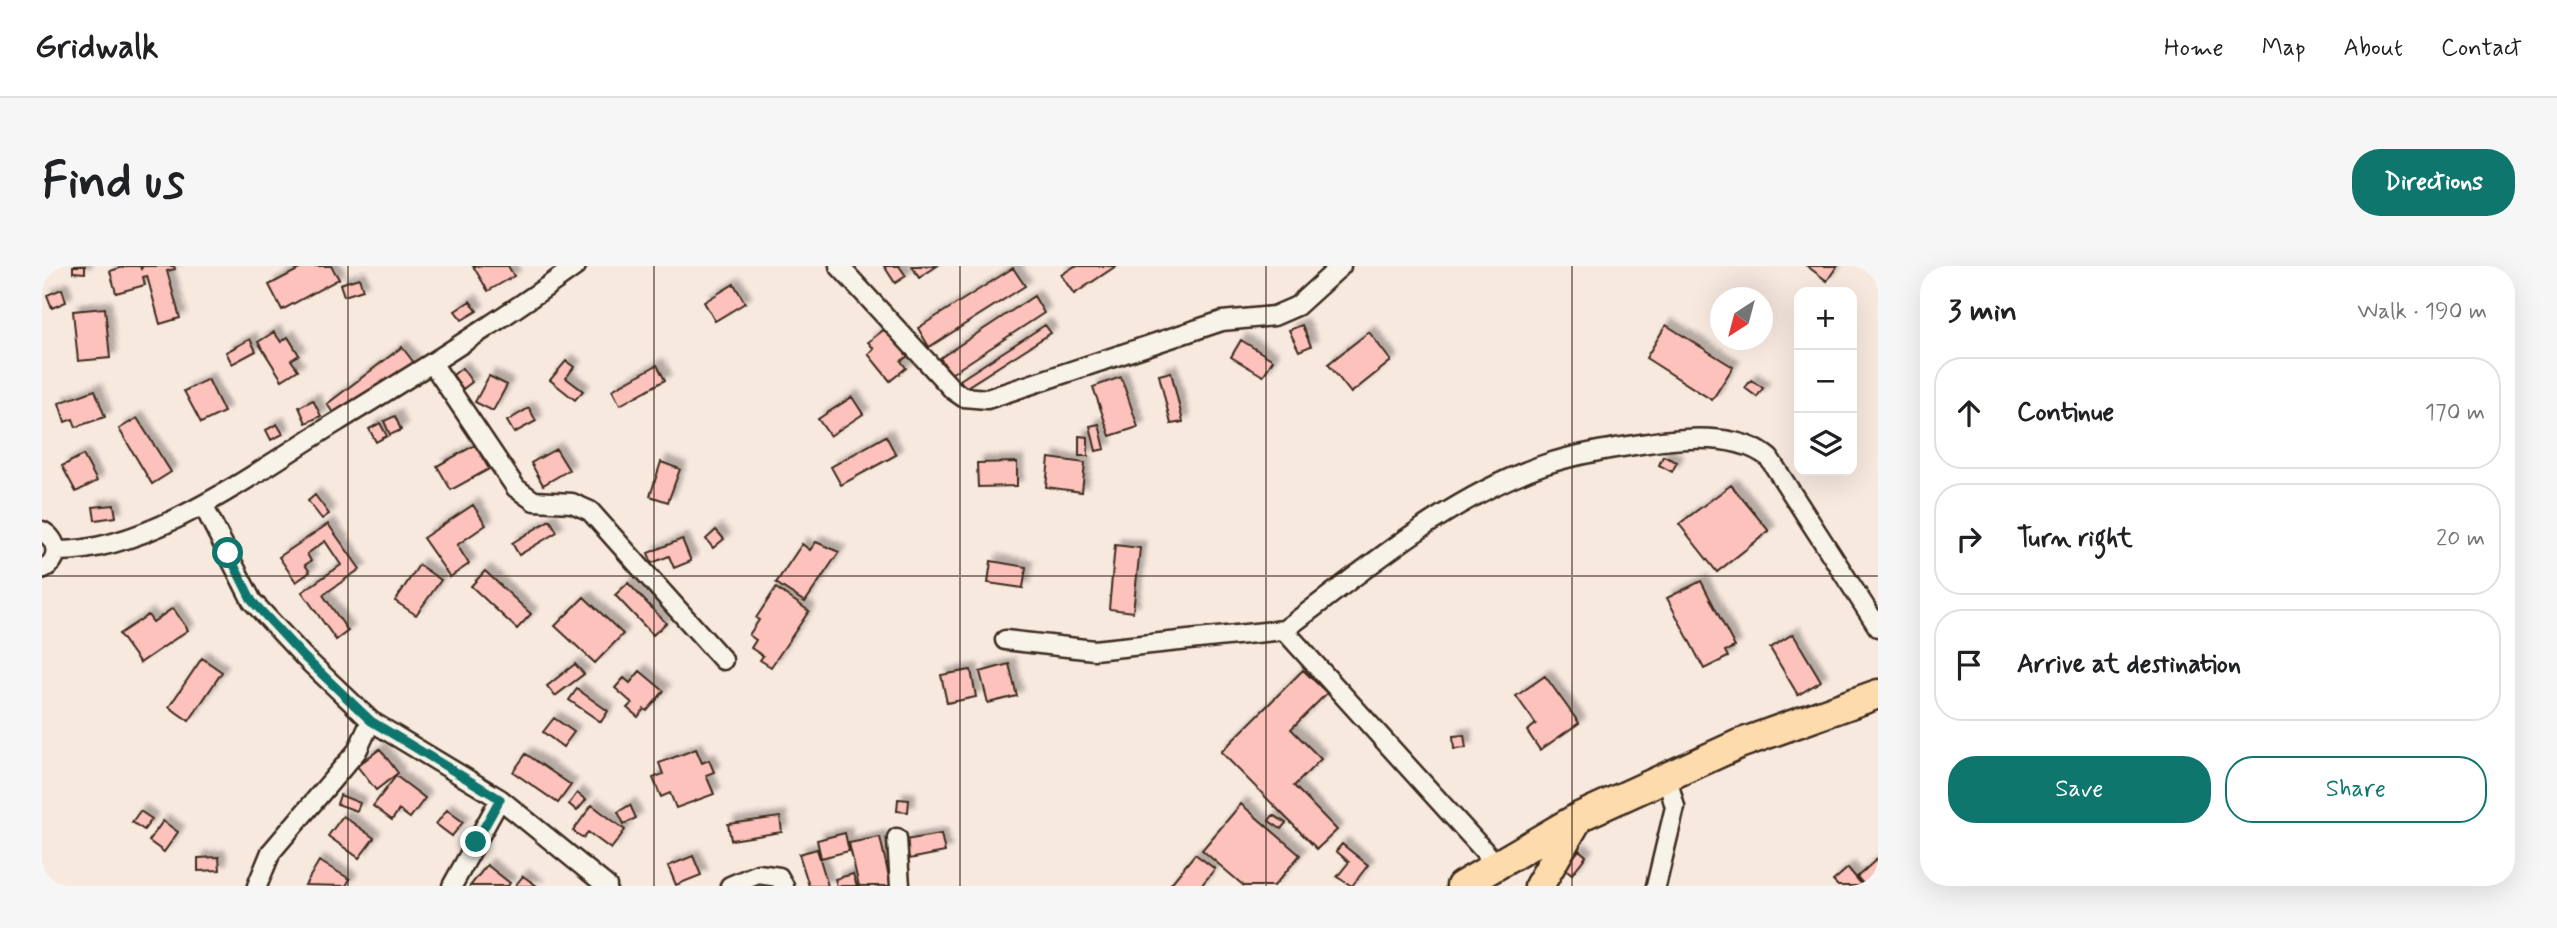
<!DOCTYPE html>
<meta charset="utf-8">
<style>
:root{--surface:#fff;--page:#f6f6f6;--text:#202124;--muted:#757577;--line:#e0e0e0;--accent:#0f766e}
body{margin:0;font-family:Mynerve,sans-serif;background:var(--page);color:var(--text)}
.controls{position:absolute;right:21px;top:21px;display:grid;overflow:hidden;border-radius:14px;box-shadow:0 7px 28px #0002}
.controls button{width:63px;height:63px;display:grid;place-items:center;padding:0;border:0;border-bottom:2px solid var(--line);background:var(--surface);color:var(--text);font:35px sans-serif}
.compass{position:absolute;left:1668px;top:21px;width:63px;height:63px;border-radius:50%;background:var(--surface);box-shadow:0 7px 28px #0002;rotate:216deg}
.stop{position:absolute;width:21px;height:21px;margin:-16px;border:5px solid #0f766e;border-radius:50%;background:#fff}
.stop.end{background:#0f766e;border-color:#fff;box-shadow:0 2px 7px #0008}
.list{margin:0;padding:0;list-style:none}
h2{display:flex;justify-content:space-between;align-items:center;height:91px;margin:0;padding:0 28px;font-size:30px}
h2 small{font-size:23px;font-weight:400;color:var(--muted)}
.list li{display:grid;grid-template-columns:46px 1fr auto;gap:21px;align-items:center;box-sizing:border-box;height:112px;margin:0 14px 14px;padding:0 14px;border:2px solid var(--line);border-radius:28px}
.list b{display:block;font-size:26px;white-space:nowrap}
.list em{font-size:23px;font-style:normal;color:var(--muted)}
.actions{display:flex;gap:14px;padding:21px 28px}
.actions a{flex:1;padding:16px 0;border:2px solid var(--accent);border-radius:28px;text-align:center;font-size:24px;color:var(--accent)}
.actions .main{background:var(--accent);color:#fff}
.icon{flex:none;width:38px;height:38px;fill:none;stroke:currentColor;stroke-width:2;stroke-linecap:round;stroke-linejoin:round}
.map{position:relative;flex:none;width:1836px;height:620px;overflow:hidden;border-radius:28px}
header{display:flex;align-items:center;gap:42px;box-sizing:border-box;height:98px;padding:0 35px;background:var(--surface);border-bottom:2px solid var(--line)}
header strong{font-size:33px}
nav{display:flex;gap:38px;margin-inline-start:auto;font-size:24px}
.intro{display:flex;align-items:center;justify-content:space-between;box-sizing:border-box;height:168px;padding:0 42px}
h1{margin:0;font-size:49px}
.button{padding:18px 32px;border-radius:28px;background:var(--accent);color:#fff;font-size:24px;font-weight:700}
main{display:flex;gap:42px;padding:0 42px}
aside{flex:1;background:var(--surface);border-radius:28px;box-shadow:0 7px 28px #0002}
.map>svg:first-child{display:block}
.building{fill:#fec2bc;stroke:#3b2a1e;stroke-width:2;filter:url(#shadow)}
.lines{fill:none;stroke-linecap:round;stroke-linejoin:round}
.street-casing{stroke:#3b2a1e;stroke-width:23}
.primary-casing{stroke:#3b2a1e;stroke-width:33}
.street{stroke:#f7f3e8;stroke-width:18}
.primary{stroke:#fedbac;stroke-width:28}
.route{stroke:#0f766e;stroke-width:9}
.grid{fill:none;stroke:#3b2a1e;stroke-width:2;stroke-opacity:0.55}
</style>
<header>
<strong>Gridwalk</strong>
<nav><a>Home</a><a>Map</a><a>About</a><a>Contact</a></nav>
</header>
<div class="intro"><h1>Find us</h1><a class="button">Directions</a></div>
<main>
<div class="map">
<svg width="1836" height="620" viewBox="0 0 1836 620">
<defs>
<filter id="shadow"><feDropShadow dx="6" dy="-6" stdDeviation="2" flood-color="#0004"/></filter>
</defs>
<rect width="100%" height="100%" fill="#f8e9df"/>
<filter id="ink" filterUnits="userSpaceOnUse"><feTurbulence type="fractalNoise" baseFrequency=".0143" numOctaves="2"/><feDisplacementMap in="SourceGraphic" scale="14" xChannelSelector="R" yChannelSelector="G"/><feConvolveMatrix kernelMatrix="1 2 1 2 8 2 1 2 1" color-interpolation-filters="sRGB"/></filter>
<g filter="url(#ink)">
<path class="building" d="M31 0H43V7L31 6Z
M85 0H98L99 3 101 0H132L133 3 125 5 138 52 118 58 105 10 101 11 103 19 74 27 68 5Z
M263 0H289L297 13 240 44 227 19Z
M431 0H466L472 10 446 25Z
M842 0H857L864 10 853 17Z
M870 0H895L877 12Z
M1033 0H1074L1032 28 1019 9Z
M1765 0H1795L1785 15Z
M971 2 983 20 887 81 876 62Z
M317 12 321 24 302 30 298 18Z
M692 18 703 37 673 55 662 36Z
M20 23 24 36 10 42 5 29Z
M992 30 1002 47 909 108 898 92Z
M428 35 435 45 420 54 413 45Z
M63 42 68 92 36 95 31 45Z
M1003 59 1009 67 923 122 918 114Z
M1260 59 1269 80 1257 85 1247 64Z
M1624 59 1691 101 1670 134 1604 92Z
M844 62 866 90 859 95 864 102 848 115 826 88 832 83 826 76Z
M232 66 239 76 246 71 257 89 249 94 256 104 240 114 216 76Z
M1327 66 1349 95 1309 127 1286 98Z
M208 73 214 85 190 98 184 86Z
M1199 74 1231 94 1221 110 1189 91Z
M360 81 372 97 296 154 285 138Z
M524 95 532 101 524 112 541 125 533 134 508 114Z
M615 99 623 114 578 139 570 124Z
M420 102 430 116 421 123 411 109Z
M1129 106 1141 156 1129 158 1117 109Z
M447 110 465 119 451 145 433 136Z
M1079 111 1096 161 1068 170 1051 121Z
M166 113 182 146 159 157 142 125Z
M1709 114 1721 122 1715 131 1703 122Z
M53 124 63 151 34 161 31 153 23 156 17 137Z
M810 131 821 148 788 170 776 153Z
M271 134 279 150 264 157 257 141Z
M487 142 494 155 472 167 465 155Z
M353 150 359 164 348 169 342 155Z
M95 152 129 206 110 218 77 163Z
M338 157 345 170 334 176 327 163Z
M235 158 241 168 229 174 224 164Z
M1057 158 1063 183 1054 185 1048 160Z
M844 170 854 189 799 219 789 201Z
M1037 170 1046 171V190H1037Z
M433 179 447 203 409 224 395 200Z
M514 183 527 204 501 219 489 197Z
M41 189 55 215 34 226 20 200Z
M1621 190 1635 196 1630 206 1617 199Z
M1007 192 1043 197 1040 226 1004 221Z
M619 196 638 203 626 236 608 230Z
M975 196V220L936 221 935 197Z
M1689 219 1727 265 1675 306 1637 258Z
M273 229 287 248 280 253 266 235Z
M72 239 74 251 53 254 51 241Z
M431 239 444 259 415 279 427 298 408 311 381 272Z
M508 254 515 266 477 289 470 277Z
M286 258 318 303 281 329 306 365 294 374 260 326 299 299 283 275 265 288 269 295 263 299 268 306 254 316 237 291Z
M674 264 682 273 671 282 664 273Z
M640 273 649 295 632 302 627 290 610 297 606 287Z
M774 276 797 286 763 336 734 317 760 278 768 284Z
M1073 279 1098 282 1091 346 1067 343Z
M949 295 984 301 981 322 946 317Z
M377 299 399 314 374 349 353 335Z
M443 305 489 348 475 363 429 320Z
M1659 315 1693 381 1683 385 1686 391 1662 403 1625 332Z
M586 317 624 357 611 369 573 329Z
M734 322 767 345 729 401 718 394 721 390 709 382 714 374 707 369 717 354 714 352Z
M542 331 581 368 553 397 513 360Z
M131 342 146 364 98 397 77 368 106 349 111 356Z
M1751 368 1779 415 1756 429 1728 382Z
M160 392 180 406 147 455 127 441Z
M533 398 542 408 513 430 505 420Z
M967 398 975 430 946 437 938 406Z
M929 404 934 431 905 437 899 409Z
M1261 404 1285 427 1249 463 1279 493 1252 520 1295 564 1275 583 1179 486Z
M598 405 622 425 605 445 602 443 596 451 585 442 590 437 573 422 582 412 588 417Z
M1503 410 1537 457 1498 484 1485 465 1494 458 1474 430Z
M535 423 566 445 559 456 527 434Z
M512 452 532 466 521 481 501 466Z
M1422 469 1424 482 1412 483 1411 470Z
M338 483 356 507 334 524 315 500Z
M654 483 660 497 667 494 672 506 664 509 672 528 634 542 628 527 619 531 611 512 621 508 617 497Z
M484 488 529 519 516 537 471 506Z
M354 510 383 532 368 552 357 544 350 554 331 540Z
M535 527 544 534 535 545 527 538Z
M298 529 318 537 315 545 295 538Z
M856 533 867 534 866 546 855 545Z
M1199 538 1258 589 1232 620H1202L1160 584Z
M550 539 583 564 569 583 546 566 541 572 531 565Z
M588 539 594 552 582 558 576 546Z
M405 544 421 556 410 570 394 558Z
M98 545 110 553 102 564 90 556Z
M1231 549 1244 557 1239 563 1227 555Z
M301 550 332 572 317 592 286 570Z
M738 551 740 566 689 574 686 558Z
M121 555 136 566 122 586 107 575Z
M803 567 807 585 779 592 775 574Z
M899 568 903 586 867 593 863 574Z
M838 571 849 620H817L807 577Z
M1300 578 1326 599 1310 620 1295 611 1307 596 1294 585Z
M775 583 786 620H767L757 588Z
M1537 584 1544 590 1530 608 1522 602Z
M1153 588 1173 603 1159 620H1127Z
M651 590 659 609 634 619 626 600Z
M177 591 178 604 156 605V592Z
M1836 592V620H1823L1815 611Z
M277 595 308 613 304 620 263 619Z
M445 599 468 617 466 620H428Z
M1806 602 1821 620H1796L1791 615Z
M811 608 815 620H795L793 613Z
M481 610 495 620H473Z"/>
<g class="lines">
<defs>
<path id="street" d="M797 0 911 124 921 131 945 133 1180 55 1232 50 1255 40 1299 0
M390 97 474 222 492 235 530 237 548 245 681 394
M161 239 210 335 262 391 329 455 458 533 565 620
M0 265C17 274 19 295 0 303
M14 285C108 286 212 207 290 159 373 108 455 57 534 0
M1242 364C1323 304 1404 233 1501 199 1540 186 1580 181 1620 175 1654 171 1700 169 1727 192L1836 361
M963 374 1052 384 1242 364 1455 599
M855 572 858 620
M215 620 229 586 315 485 329 455
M410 620 458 533
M688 620 716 608 737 611 742 620
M1614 620 1633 541 1625 512"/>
<path id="primary" d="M1419 620 1537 551 1697 478 1836 428
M1497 620 1536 553"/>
</defs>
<use href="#street" class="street-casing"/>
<use href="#primary" class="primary-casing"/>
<use href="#street" class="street"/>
<use href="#primary" class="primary"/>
</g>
</g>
<g class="lines" filter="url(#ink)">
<path class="route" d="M186 287 210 335 262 391 329 455 458 533 434 576"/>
</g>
<path class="grid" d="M306 0V620M612 0V620M918 0V620M1224 0V620M1530 0V620M0 310H1836"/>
</svg>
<div class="controls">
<button>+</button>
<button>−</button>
<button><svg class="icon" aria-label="layers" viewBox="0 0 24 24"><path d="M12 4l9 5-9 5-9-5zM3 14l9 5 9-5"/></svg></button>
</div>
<svg class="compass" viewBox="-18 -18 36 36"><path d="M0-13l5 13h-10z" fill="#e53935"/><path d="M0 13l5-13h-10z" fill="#757577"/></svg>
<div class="stop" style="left:186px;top:287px"></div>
<div class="stop end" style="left:434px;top:576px"></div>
</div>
<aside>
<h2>3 min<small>Walk · 190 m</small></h2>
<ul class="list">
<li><svg class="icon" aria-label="ahead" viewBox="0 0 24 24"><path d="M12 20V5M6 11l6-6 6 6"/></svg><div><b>Continue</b></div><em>170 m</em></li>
<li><svg class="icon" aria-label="right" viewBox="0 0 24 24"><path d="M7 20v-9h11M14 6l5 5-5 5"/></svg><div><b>Turn right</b></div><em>20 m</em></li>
<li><svg class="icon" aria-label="arrive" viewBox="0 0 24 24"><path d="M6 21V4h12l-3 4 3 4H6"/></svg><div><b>Arrive at destination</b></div></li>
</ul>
<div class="actions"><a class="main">Save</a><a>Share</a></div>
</aside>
</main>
